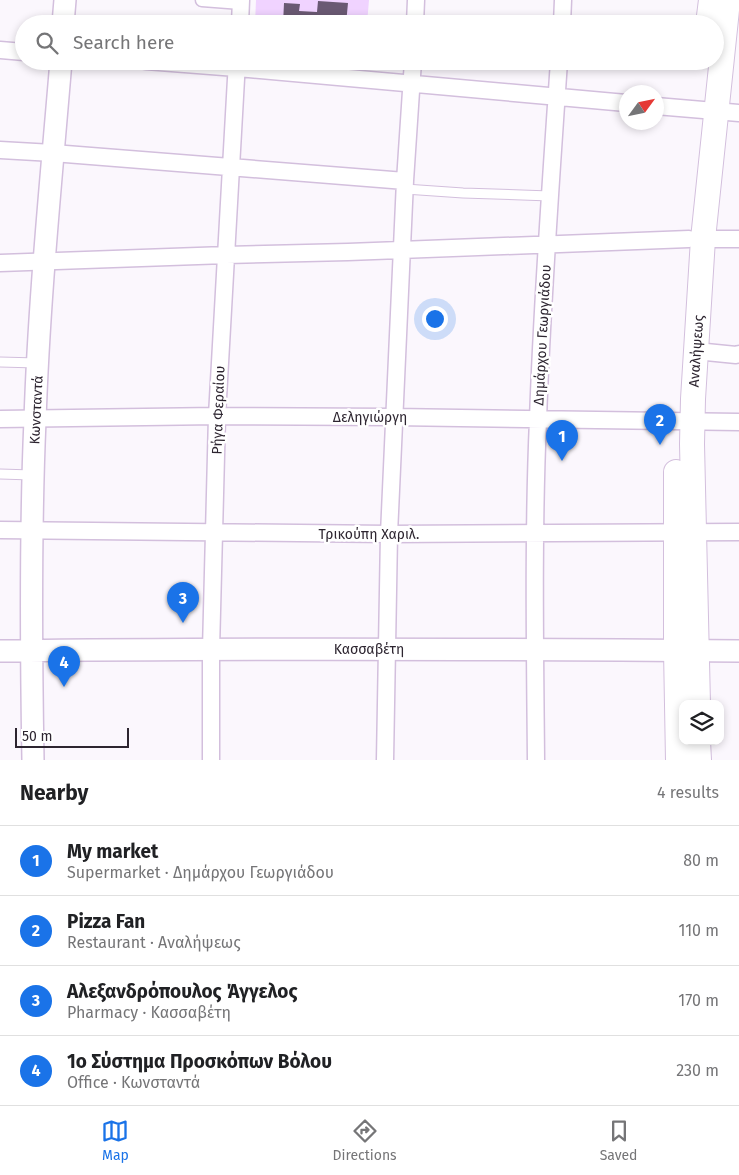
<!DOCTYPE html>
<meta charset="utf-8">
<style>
:root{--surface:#fff;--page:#f2f2f2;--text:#202124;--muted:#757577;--line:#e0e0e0;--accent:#1a73e8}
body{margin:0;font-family:"Fira Sans",sans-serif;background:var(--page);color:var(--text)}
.controls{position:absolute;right:15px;bottom:15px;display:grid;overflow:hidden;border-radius:10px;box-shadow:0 2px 8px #0003}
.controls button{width:45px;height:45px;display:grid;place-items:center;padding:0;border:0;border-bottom:1px solid var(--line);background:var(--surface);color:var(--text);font:25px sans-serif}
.compass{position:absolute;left:619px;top:85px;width:45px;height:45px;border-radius:50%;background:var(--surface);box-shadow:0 2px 8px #0003;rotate:57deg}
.scale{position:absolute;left:15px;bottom:12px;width:114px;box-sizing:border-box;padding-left:5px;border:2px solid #2d2530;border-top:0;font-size:14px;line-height:18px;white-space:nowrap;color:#2d2530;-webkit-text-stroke:4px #fff;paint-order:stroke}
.you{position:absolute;left:434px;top:318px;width:18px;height:18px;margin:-12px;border:4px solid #fff;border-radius:50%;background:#1a73e8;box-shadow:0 0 0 8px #1a73e833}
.badge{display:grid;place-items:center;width:32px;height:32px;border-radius:50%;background:var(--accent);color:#fff;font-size:16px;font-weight:700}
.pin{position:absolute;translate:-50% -41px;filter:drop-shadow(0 1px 2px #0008)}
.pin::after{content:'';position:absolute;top:26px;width:18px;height:15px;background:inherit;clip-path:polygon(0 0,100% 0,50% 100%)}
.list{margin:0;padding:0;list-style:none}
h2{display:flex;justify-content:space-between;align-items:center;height:65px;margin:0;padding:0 20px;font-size:21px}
h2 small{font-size:16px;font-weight:400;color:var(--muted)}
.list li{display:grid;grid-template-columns:32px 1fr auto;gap:15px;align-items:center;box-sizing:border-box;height:70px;padding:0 20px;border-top:1px solid var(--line)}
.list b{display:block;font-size:19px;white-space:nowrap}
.list p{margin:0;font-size:16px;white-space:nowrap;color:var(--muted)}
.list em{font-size:16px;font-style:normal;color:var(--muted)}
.icon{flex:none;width:28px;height:28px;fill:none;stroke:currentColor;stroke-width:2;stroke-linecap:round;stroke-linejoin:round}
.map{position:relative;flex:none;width:739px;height:760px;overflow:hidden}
.search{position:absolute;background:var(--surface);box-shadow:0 2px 8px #0003;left:15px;right:15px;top:15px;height:55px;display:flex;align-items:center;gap:12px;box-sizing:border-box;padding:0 18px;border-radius:28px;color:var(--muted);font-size:19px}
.sheet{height:345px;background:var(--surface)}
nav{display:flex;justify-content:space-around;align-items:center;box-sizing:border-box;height:70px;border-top:1px solid var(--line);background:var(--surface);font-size:14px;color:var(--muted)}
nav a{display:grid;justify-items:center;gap:2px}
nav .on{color:var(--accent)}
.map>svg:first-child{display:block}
.green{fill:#f0d3ff}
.building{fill:#6a5973}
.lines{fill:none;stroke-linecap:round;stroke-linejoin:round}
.service-casing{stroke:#d3bfdd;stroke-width:11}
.pedestrian-casing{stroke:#d3bfdd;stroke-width:15}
.minor-casing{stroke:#d3bfdd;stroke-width:19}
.tertiary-casing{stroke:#d3bfdd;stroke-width:24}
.secondary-casing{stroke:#d3bfdd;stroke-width:26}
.service{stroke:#fff;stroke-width:9}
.pedestrian{stroke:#fff;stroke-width:12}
.minor{stroke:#fff;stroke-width:16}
.tertiary{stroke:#fff;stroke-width:21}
.secondary{stroke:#fff;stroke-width:24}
.labels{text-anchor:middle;stroke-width:5;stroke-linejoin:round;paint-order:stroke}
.street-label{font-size:14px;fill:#2d2530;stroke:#fff}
</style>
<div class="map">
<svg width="739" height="760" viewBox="0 0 739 760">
<rect width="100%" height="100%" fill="#fbf7fd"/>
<path class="green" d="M256 0H369L367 24H255Z
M253 61H364L363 75Z"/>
<path class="building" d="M318 1 348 3 346 24H283L284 3 300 4 299 11 317 12Z"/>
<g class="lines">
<defs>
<path id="service" d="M405 189 463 193 550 196
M0 362 37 363
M0 474 32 475"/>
<path id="pedestrian" d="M202 0 241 3"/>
<path id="minor" d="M240 24 241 0
M415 24 416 0
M562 24 563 0
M0 50 24 52
M146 61 249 69 626 103
M656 106 739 113
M0 150 53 153 405 181
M703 239H739
M0 263 226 255 348 252 689 239
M696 351 736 355 739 354
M0 419 217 416 394 417 739 422
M0 530 389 534 739 532
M211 760V650L217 416 237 61
M385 760 389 534 405 181 413 61
M536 760C535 647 533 533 538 420 542 300 551 181 559 61"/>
<path id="tertiary" d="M63 24 65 0
M0 651C246 648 493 649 739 651
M33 760C31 647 30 533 35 420 39 300 51 181 61 61"/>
<path id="secondary" d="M708 24 711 0
M676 472V650L678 760
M698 704 692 444 693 399 703 239 728 0
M698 741 699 760"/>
</defs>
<use href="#service" class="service-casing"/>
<use href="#pedestrian" class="pedestrian-casing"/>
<use href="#minor" class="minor-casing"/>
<use href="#tertiary" class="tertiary-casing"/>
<use href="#secondary" class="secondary-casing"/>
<use href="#service" class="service"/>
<use href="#pedestrian" class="pedestrian"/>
<use href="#minor" class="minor"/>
<use href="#tertiary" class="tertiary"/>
<use href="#secondary" class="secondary"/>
</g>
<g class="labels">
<g class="street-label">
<text transform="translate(542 335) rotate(-87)" y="5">Δημάρχου Γεωργιάδου</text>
<text transform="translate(696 351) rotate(-86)" y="5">Αναλήψεως</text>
<text transform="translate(36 410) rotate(-87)" y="5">Κωνσταντά</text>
<text transform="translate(218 410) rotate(-88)" y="5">Ρήγα Φεραίου</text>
<text x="370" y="422">Δεληγιώργη</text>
<text x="369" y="539">Τρικούπη Χαριλ.</text>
<text x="369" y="654">Κασσαβέτη</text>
</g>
</g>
</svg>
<div class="controls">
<button><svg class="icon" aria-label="layers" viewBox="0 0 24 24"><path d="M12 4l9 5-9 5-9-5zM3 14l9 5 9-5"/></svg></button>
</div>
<svg class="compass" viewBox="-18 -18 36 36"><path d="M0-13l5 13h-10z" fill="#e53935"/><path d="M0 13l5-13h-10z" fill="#757577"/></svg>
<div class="scale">50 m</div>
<div class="you"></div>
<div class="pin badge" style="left:562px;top:461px">1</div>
<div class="pin badge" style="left:660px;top:445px">2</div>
<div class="pin badge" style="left:183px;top:623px">3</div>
<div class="pin badge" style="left:64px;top:687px">4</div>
<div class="search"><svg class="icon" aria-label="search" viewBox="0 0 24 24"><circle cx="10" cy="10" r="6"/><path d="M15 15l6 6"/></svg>Search here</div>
</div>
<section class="sheet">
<h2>Nearby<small>4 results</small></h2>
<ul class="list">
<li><span class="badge">1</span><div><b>My market</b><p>Supermarket · Δημάρχου Γεωργιάδου</p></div><em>80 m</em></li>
<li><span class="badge">2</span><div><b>Pizza Fan</b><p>Restaurant · Αναλήψεως</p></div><em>110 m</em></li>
<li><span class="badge">3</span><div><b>Αλεξανδρόπουλος Άγγελος</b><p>Pharmacy · Κασσαβέτη</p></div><em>170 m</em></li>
<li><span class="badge">4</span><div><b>1ο Σύστημα Προσκόπων Βόλου</b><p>Office · Κωνσταντά</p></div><em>230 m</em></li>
</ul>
</section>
<nav>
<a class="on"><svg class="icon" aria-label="map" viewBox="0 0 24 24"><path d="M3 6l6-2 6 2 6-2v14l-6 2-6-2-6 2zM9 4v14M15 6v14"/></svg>Map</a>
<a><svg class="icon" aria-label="directions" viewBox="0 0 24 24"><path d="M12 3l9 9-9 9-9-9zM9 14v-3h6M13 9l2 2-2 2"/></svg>Directions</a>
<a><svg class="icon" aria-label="saved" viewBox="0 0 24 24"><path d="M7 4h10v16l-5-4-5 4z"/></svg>Saved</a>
</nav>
